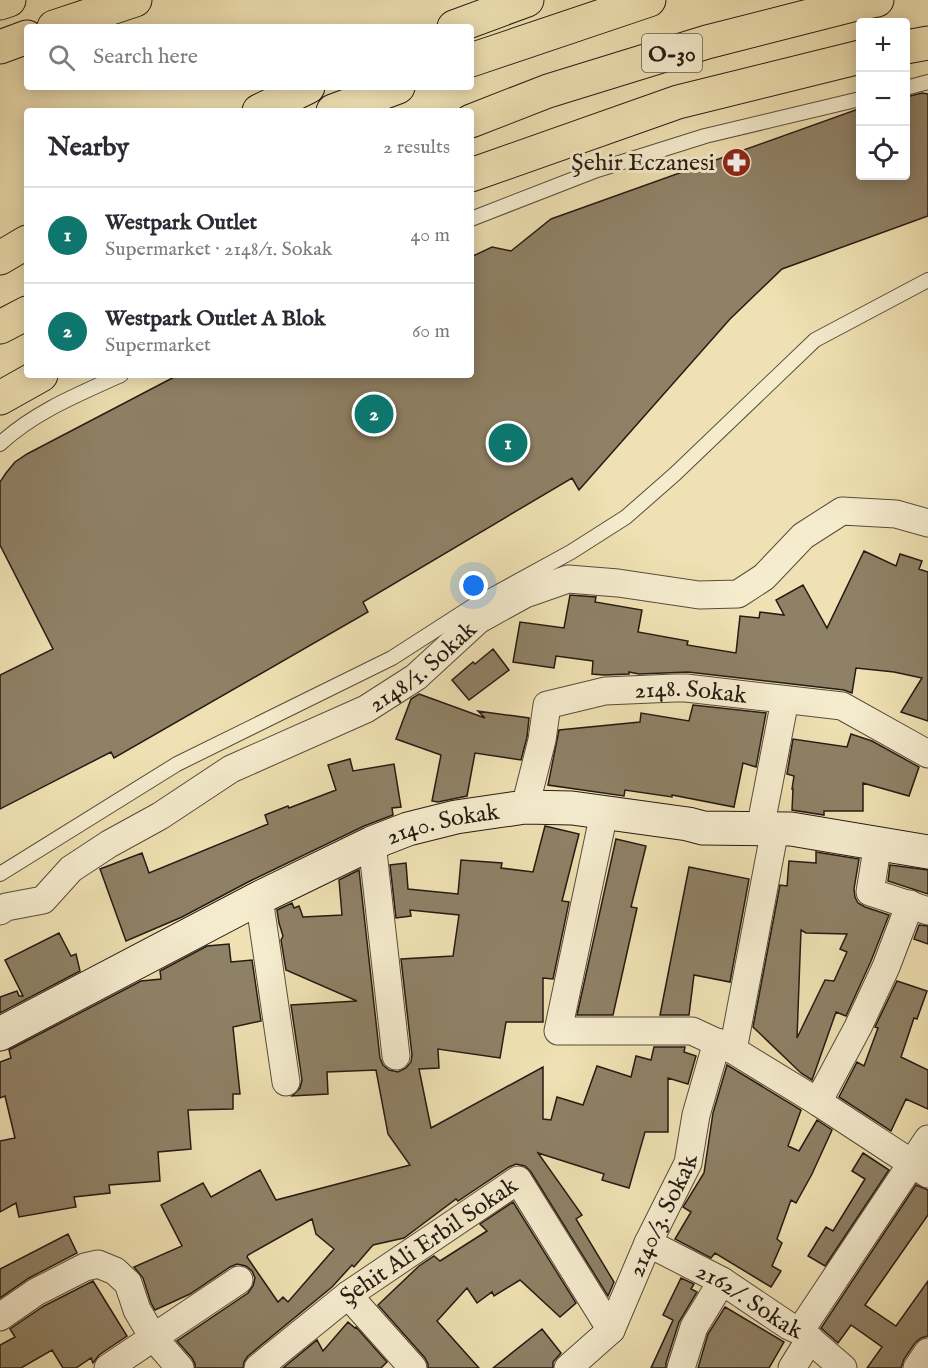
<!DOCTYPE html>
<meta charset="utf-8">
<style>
:root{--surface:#fff;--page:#f7f7f7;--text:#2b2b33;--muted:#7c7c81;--line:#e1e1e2;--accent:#0f766e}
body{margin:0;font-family:"IM FELL English",serif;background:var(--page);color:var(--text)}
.controls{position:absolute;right:18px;top:18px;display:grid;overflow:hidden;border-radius:6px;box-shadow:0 3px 15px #0003}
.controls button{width:54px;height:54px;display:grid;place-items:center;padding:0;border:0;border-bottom:2px solid var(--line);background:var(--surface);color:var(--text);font:30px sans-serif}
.you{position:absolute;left:474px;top:586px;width:21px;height:21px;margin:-15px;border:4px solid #fff;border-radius:50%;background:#1a73e8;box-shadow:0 0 0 9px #1a73e833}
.badge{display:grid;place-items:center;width:39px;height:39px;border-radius:50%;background:var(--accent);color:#fff;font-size:20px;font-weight:700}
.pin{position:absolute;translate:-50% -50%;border:3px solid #fff;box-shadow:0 2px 6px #0006}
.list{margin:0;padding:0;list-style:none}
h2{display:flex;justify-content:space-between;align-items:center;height:78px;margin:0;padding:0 24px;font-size:26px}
h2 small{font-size:20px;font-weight:400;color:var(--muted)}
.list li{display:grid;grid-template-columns:39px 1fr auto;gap:18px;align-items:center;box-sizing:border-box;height:96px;padding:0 24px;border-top:2px solid var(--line)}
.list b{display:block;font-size:22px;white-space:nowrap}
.list p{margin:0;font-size:20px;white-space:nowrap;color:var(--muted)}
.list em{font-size:20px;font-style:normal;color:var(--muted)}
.icon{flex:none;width:33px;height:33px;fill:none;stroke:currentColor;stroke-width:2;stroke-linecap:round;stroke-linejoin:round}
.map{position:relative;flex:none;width:928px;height:1368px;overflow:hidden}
.search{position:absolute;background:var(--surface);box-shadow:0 3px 15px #0003;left:24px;top:24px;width:450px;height:66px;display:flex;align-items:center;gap:15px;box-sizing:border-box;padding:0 21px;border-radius:6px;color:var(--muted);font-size:22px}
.panel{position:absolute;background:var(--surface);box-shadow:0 3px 15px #0003;left:24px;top:108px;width:450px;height:270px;border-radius:6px}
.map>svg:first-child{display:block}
.building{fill:#8f8166;stroke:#261a13;stroke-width:1.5;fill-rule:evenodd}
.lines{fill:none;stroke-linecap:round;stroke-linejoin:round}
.lane-casing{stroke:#584c3b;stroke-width:16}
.street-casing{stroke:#584c3b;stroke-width:29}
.secondary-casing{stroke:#261a13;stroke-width:35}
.highway-casing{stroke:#261a13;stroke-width:35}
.lane{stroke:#f5ecce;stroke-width:14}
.street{stroke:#f5ecce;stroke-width:27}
.secondary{stroke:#f5ecce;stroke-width:33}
.highway{stroke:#efe1b3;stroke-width:33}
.labels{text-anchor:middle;stroke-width:6;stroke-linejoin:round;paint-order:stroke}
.shield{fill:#f5ecce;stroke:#64594b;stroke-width:1.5}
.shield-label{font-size:22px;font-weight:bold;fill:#261a13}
.poi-label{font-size:24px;fill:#261a13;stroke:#f5ecce;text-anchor:end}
.street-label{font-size:24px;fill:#261a13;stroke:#f5ecce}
</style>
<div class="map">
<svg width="928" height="1368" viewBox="0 0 928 1368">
<rect width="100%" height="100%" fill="#efe1b3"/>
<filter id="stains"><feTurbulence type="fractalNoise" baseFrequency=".00333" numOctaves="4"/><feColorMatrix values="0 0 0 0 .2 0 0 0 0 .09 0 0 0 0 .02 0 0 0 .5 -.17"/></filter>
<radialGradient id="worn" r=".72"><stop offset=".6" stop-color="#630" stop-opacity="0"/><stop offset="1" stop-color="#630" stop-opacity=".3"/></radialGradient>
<path class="building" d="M922 93 928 94V216L782 269 730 319 579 490 572 478 363 602 368 612 114 758 111 752 0 809V675L53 649 0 545V482L6 473 15 462 27 454 178 375H471V257L492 247 511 251 551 219 861 108V176H906V97Z
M864 551 896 566 900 554 922 561 919 569 928 572V721L901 712 922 678 894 672 856 668 852 693 844 690 688 672 639 674 629 672V674L604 675 592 674 593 661 556 656 554 668 513 662 520 622 564 628 570 595 596 597 595 602 642 610 638 632 688 641 687 645 736 653 740 616 759 618 760 612 784 615 776 600 803 585 827 628Z
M493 649 509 670 469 700 452 680 473 662 475 664Z
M419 694 485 718 478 711 529 718 527 737 521 760 475 753 467 796 438 802 432 801 441 755 396 739 411 699Z
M693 705 766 713 756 767 743 763 734 807 672 795V797L625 790 624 796 548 785 559 730 640 722 641 713 689 721Z
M851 734 872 741 919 767 909 796 863 783V811H824V815L792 810 793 789H792L794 776 787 774 793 739 847 747Z
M350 759 353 771 394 764 401 807 392 808 393 815 364 826 250 881 182 917 126 941 100 869 142 853 149 873 268 824 265 815 288 806 289 808 336 790 328 765Z
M545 826 579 834 562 901 569 902 553 979 543 978V1022H506L500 1058 438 1049 439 1068 419 1069 431 1128 543 1067V1119L551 1120 557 1097 583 1105 597 1066 631 1077 636 1056 651 1060 654 1047H685L684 1052 696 1056 688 1084 668 1078V1132H645L629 1188 602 1180 604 1174 538 1153 582 1215 576 1219 614 1282 608 1296 531 1172 525 1166 516 1164 509 1167 458 1201 456 1199 404 1238 373 1245 354 1267 352 1265 332 1287 248 1356 244 1362 243 1368H195V1364L192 1358 177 1341 248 1293 253 1286 255 1278 252 1271 246 1266 237 1264 230 1267 190 1294 155 1310 151 1303 143 1278 134 1267 182 1246 161 1205 203 1183 211 1197 260 1170 276 1200 410 1165 388 1134 376 1070 327 1072 328 1094 292 1096 300 1088 302 1080 291 1005 357 1001 286 970 281 940 283 936 279 923 277 910 292 903 294 908 299 906 303 917 342 915 339 880 359 870 380 1058 383 1065 389 1070 398 1072 406 1068 411 1062 412 1055 401 959 453 956 459 915 410 910 411 916 396 918 390 865 406 863 408 889 458 894 461 860 502 863 501 868 533 872ZM312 1219 316 1234 334 1249 288 1302 283 1297 278 1302 247 1257 248 1255Z
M616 839 646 846 631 907 637 908 613 1015H577Z
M816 852 859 859 854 889 855 897 858 903 865 907 889 915 871 961 846 1016 836 1012 812 1080 801 1073 753 1027 780 885 787 886 789 861 816 863ZM801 930 806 933 847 934 840 949 847 952 834 981 825 980 797 1038Z
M890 865 928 870V894L888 881Z
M689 867 749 879 730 982 694 975 689 1015H660Z
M919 925 928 926V944L914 939Z
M59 933 71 956 76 954 80 971 0 1013V997L17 991 19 996H23L5 960Z
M229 944 231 962 252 960 261 1021 233 1027 240 1094H233V1109L188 1110 191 1149 158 1152 160 1181 109 1185 110 1193 74 1197 76 1207 19 1217 16 1203 0 1212V1141L15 1138 5 1096 0 1098V1062L11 1058 9 1050 141 981 161 979 160 971 207 946Z
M897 981 927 991 917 1019 914 1018 901 1057 928 1070V1109L906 1099 891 1131 839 1097 857 1062 864 1066 878 1028 875 1027Z
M727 1065 801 1110 788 1146 799 1151 817 1120 832 1130 812 1174 796 1203 791 1200 777 1239 782 1243 772 1266 781 1271 771 1287 715 1253 711 1258 675 1239 691 1212 683 1207 704 1173 713 1113Z
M863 1153 889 1170 825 1266 808 1256 826 1227 833 1231 865 1179 852 1171Z
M916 1185 928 1190V1215L865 1305 896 1326 928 1281V1336L921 1338 915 1343 904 1359 901 1368H867L882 1347 851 1325 838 1343 821 1328Z
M513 1202 576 1303 560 1317 520 1280 494 1296 492 1292 477 1303 467 1288 437 1321 479 1368H428V1364L425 1358 378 1305 419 1266 434 1256 440 1261 487 1231 480 1224Z
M68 1234 77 1253 29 1278 0 1298V1269Z
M681 1278 694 1284 691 1289 697 1292 679 1322 666 1363V1368H651L673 1320 663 1315Z
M93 1281 127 1336 99 1355 93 1363 91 1358 76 1368H63L52 1350 21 1368H0V1345L15 1337 10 1329 44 1306Z
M725 1307 784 1342 769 1368H698L708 1334Z
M348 1322 355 1328 356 1327 387 1362 381 1368H283L317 1340 323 1351Z
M542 1329 561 1353 553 1362V1368H493Z"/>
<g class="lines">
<defs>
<path id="lane" d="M906 88 928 82
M471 219 597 170 705 136 860 99
M0 444C34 412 79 394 121 375
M0 874 177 764 392 658 476 604 571 552 626 517 675 474 815 340 928 280"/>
<g id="street">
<path id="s1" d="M525 807 542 740 547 705 605 691 675 688H686L842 706 928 754"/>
<path d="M604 813 558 1031H692L733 1050 818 1102 928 1174"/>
<path d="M760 829 785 700"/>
<path d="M372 843 396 1056"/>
<path d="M878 843 870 892 928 911"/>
<path d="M259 898 286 1082"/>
<path id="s2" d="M0 911 6 907 43 900 71 869 109 844 160 816 231 769 366 709 416 677 478 620 525 594 568 579 618 583 699 595 738 594 764 577 803 536 842 511 896 514 928 523"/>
<path d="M733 1050 775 829"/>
<path d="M818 1102 858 1027 886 967 910 904"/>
<path id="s3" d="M648 1243 722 1281 789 1326 800 1331 843 1368"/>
<path d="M348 1295 413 1368"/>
<path d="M0 1317 36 1292 85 1267 98 1264 115 1271 128 1283 137 1310 153 1337 180 1368"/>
<path d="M800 1331 928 1139"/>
<path d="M108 1368 239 1280"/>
<path id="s4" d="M258 1368 348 1295 518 1180 611 1330"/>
<path id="s5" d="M568 1368 611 1330 648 1243 688 1163 696 1115 717 1042"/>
<path d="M681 1368 694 1327 722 1281"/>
<path d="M792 1368 810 1339"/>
<path d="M917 1368 928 1352"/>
</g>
<g id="secondary">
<path id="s6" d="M0 1034 259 898 372 843 408 829 456 817 525 807 572 808 688 824 703 828 791 829 928 852"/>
</g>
<path id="highway" d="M0 3 9 0
M54 27 135 0
M454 27 527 0
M0 47 27 37
M906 47 928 43
M471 60 649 0
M259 111 308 87
M333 111 398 87
M471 121 548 91 707 42 856 4 877 0
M471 175 678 102 860 57
M0 258 27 242
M0 327 27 313
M0 398 41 375"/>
</defs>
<use href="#lane" class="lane-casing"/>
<use href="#street" class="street-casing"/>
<use href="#secondary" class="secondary-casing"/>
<use href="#highway" class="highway-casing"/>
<use href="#lane" class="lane"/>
<use href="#street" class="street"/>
<use href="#secondary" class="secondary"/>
<use href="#highway" class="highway"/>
</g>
<defs>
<symbol id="pharmacy-disc" viewBox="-11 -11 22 22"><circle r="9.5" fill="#8f2418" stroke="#f5ecce"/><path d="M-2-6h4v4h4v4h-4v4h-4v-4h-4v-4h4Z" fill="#fff"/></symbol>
</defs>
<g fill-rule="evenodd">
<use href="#pharmacy-disc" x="720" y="146" width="33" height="33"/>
</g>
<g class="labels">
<rect class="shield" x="642" y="34" width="60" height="38" rx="4.5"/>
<g class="shield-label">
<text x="672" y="61">O-30</text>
</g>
<g class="poi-label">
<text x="715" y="170">Şehir Eczanesi</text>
</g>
<g class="street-label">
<text dy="8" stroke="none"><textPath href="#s2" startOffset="494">2148/1. Sokak</textPath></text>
<text dy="8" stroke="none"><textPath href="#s1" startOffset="250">2148. Sokak</textPath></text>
<text dy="8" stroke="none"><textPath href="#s6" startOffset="492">2140. Sokak</textPath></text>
<text dy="8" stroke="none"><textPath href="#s5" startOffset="183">2140/3. Sokak</textPath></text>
<text dy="8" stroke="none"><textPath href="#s4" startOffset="213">Şehit Ali Erbil Sokak</textPath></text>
<text dy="8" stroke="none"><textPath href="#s3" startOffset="117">2162/. Sokak</textPath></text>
</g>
</g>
<rect width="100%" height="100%" filter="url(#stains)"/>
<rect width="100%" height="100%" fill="url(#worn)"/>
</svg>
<div class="controls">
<button>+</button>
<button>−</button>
<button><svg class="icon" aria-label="locate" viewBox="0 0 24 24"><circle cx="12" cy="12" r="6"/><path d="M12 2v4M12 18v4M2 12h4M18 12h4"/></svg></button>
</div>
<div class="you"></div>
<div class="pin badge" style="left:508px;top:443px">1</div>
<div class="pin badge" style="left:374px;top:414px">2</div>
<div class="search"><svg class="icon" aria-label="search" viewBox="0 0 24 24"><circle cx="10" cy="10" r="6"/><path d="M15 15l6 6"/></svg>Search here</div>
<section class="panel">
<h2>Nearby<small>2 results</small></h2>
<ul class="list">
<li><span class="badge">1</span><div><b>Westpark Outlet</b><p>Supermarket · 2148/1. Sokak</p></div><em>40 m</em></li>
<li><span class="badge">2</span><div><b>Westpark Outlet A Blok</b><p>Supermarket</p></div><em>60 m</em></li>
</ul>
</section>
</div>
